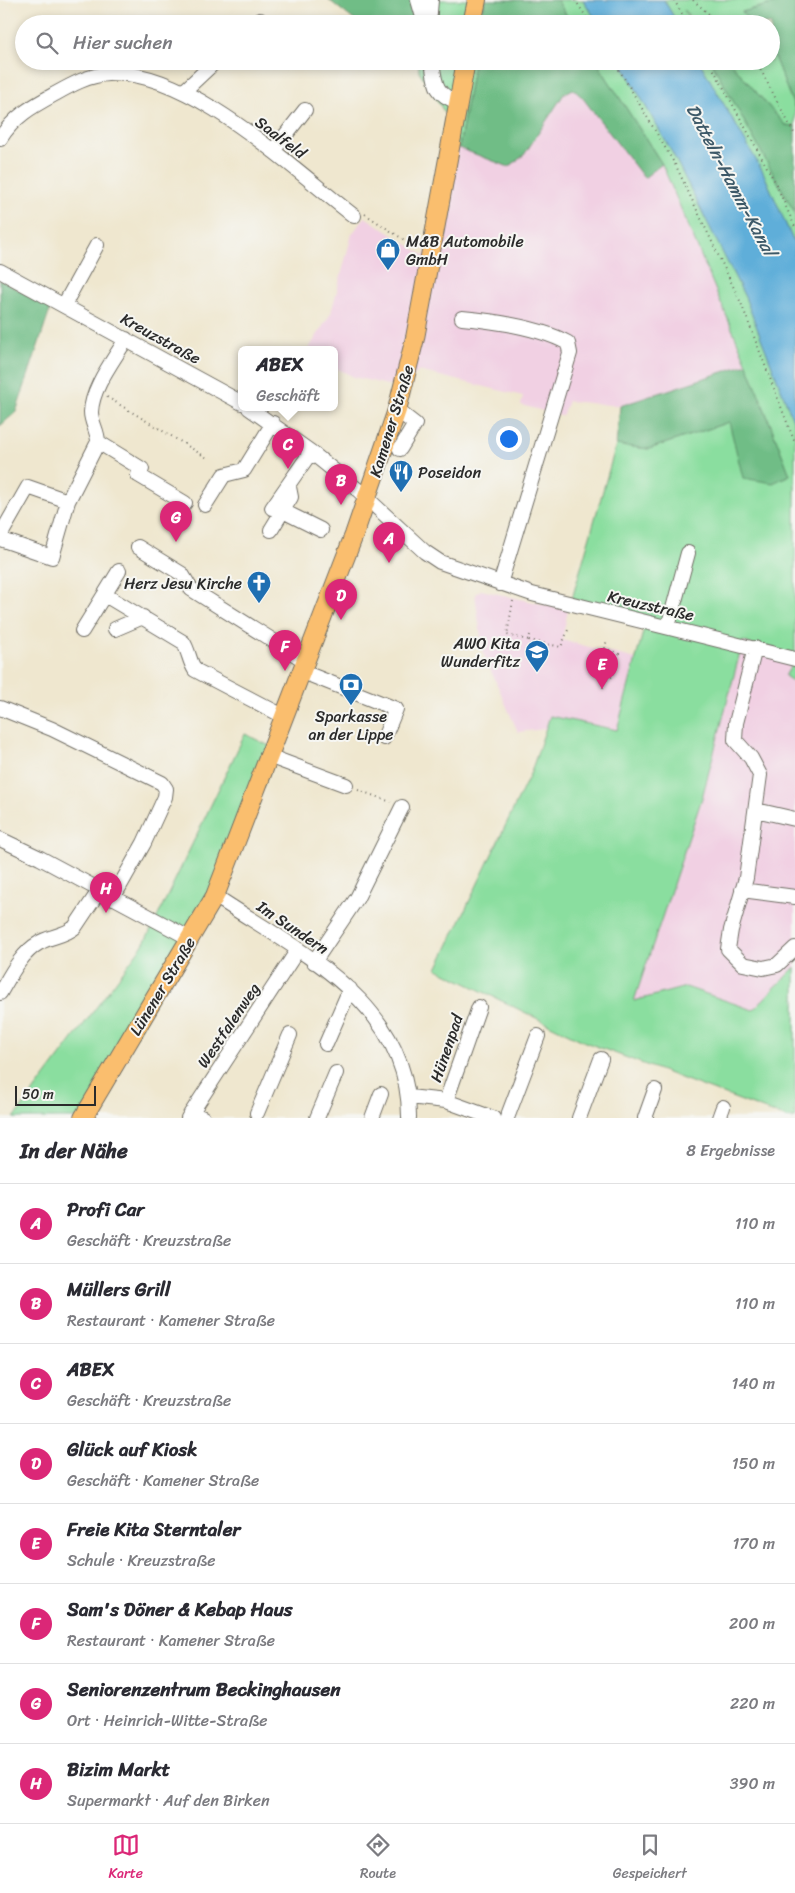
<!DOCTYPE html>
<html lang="de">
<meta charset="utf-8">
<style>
:root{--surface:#fff;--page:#f2f2f3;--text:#2b2b33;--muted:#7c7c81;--line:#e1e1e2;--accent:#db2777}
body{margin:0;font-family:Sriracha,sans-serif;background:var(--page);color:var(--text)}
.scale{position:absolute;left:15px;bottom:12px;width:81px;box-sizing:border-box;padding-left:5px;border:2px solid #2b2b2b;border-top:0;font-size:14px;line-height:18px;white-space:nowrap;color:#2b2b2b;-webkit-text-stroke:4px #f6f6f2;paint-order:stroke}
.you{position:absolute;left:508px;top:438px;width:18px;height:18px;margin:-12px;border:4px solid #fff;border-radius:50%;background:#1a73e8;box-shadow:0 0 0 8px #1a73e833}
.badge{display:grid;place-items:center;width:32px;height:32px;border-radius:50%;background:var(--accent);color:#fff;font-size:16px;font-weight:700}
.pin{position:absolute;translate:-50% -41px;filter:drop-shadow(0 1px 2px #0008)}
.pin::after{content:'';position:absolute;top:26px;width:18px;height:15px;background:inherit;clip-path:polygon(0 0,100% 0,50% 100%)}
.popup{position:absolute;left:238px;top:346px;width:100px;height:65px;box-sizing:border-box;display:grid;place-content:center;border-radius:8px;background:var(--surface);filter:drop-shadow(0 1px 4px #0005);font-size:16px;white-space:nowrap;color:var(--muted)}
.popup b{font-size:19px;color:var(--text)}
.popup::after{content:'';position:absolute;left:50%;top:100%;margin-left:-10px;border:10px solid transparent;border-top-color:var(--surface)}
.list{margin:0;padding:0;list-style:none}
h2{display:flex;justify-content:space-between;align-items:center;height:65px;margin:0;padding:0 20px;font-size:21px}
h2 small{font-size:16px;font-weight:400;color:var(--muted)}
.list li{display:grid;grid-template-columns:32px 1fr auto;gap:15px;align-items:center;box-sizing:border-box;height:80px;padding:0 20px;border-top:1px solid var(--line)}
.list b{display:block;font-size:19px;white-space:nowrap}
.list p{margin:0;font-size:16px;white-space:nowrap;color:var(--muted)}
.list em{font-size:16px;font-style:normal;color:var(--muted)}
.icon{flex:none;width:28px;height:28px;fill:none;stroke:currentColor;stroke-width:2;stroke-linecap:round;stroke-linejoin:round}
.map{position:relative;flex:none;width:795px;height:1118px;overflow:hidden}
.search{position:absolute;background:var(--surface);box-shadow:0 2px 8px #0003;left:15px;right:15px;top:15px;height:55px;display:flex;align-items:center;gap:12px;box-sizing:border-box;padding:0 18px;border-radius:28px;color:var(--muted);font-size:19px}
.sheet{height:705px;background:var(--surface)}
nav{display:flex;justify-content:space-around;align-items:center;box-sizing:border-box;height:70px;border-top:1px solid var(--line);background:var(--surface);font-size:14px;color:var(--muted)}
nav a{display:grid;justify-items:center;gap:2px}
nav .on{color:var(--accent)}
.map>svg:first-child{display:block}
.built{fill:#f1d0e3}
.green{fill:#8ade9f;stroke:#5a8465}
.forest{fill:#6fbd86;stroke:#4d7458}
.water{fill:#5eaed9;stroke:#446c82}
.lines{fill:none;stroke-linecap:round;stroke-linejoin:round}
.minor-casing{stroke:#706d64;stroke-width:16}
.major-casing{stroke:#706d64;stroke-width:20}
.path{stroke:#706d64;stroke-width:2;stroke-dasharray:1 4;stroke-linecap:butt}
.minor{stroke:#fff;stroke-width:14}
.major{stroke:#fabe6e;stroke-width:18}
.labels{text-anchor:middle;stroke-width:4;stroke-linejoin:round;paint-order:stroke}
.street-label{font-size:16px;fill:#2b2b2b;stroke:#f6f6f2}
.poi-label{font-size:16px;fill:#2b2b2b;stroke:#f6f6f2;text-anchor:start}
.water-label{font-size:18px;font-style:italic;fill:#3d5968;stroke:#f6f6f2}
</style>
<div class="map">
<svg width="795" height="1118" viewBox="0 0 795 1118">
<rect width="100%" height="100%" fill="#f6f6f2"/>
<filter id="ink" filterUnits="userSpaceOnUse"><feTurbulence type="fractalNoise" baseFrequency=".02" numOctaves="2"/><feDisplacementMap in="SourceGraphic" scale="10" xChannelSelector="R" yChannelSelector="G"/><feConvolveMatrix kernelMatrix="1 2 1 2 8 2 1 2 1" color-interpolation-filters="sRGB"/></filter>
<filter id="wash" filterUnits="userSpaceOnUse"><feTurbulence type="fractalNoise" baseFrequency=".0096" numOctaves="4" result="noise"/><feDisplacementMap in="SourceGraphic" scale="20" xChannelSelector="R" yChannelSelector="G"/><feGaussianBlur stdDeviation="1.12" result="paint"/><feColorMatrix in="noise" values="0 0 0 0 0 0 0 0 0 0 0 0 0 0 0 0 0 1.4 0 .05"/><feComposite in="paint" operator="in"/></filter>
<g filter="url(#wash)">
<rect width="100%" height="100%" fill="#efe7cf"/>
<path class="built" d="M573 89 582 97 644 177 662 164 747 364 620 406 568 401 562 416 521 405 523 396 419 371 400 388 354 377 334 367V350H308L331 313 352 234 365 217 425 256 441 144 459 148 524 155 564 94Z
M481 590 568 610 562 640 636 659 617 731 550 716 545 729 518 732 483 653 475 594Z
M743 641 793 663 785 676 795 683V967L753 1010 686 987 634 1001 702 798Z"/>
<path class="green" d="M411 0H485L481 24H414Z
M557 0H583L599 24H572Z
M664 0H787L742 12 751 24H696L684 10 691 24H678Z
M771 49 795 109V126L785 125 729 61H771Z
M418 61H474L459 148 441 144 446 115 419 71Z
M596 61H620L674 156 745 297 795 425V683L785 676 793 663 743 641 702 798 634 1001 686 987 753 1010 795 967V1118H787L585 1042 437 969 531 772 550 716 617 730 647 617 572 599 616 445 649 449 729 422 790 475 747 364 662 164Z
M699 61H711L795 213V245L763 172Z
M245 734 278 750 222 885 88 1118H14L142 946 152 928Z"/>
<path class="forest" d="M329 0H411L414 24H359Z
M485 0H557L572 24H481Z
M787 0 795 1V109L771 49V24H751L742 12Z
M474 61H596L662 164 644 178 582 97 573 89 564 94 524 155 509 167 459 148Z
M711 61H729L785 125 795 126V213Z
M0 280 51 307 16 412 0 426Z
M747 364 790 475 773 483 743 478 729 422 649 449 616 445 620 406Z"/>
<path class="water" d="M583 0H664L678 24H599Z
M620 61H699L763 172 795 245V425L745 297 674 156Z"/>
</g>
<g filter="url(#ink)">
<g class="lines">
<defs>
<path id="minor" d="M418 0 425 24
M256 24 260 20
M429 24 431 0
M432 61C435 83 435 96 459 102
M184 91 216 61
M0 139C14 116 33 106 55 94 71 85 89 75 108 74 186 66 294 170 354 216
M273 151 305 110
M0 271 242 403
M64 305 97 245
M462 318C494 321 539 327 568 343L570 353 500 584
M249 408 311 452 358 490 425 552 440 562 532 594 795 659
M397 410 415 424 400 449
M98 442 142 469 138 475 185 503
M205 505 224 475 244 470 273 423
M272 508 311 452
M283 511 321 530
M271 530 291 497 289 487
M0 536 28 487 68 501
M0 539 52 557 68 501 98 442C98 431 91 423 91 412 92 387 114 360 126 339
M138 547 182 574 191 589 307 662
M105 595 183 642C189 651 189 661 195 670L285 717
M668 627 688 553
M115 629 143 617
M82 631 119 571
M755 648 736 723 735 740 751 758 760 775 746 878 731 930 728 949 743 964 763 968 777 965 795 948
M303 672 396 709 384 738
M0 708 52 729 162 783 166 789 165 797 144 843 113 898
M271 757 346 785
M756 810 795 819
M0 839 40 858 191 939
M742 890 795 897
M215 896C299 952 410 1002 409 1118
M314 962 357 898 402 807
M0 993C10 976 21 953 39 943 50 936 65 936 75 927L99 891
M326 1044 350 989
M409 1097 446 1101 493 1118
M446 1101 479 1007
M191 1113 203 1118
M257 1113 290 1035
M188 1118 297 951
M317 1118 336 1073
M372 1118 381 1094
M507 1118 538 1036
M579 1118 601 1059
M645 1118 655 1090
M719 1118 723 1107"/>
<path id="major" d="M472 24 477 0
M83 1118 215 896 354 535 397 410 415 338 466 61"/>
</defs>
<use href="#minor" class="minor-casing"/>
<use href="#major" class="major-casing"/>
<path class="path" d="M575 0 591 24
M674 0 688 24
M693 0 720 24
M614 61 676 166 741 303 795 443
M709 61 775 182 795 227
M756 61 795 135
M365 214 418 249
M107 397 209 459
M513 601 507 635 529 640
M530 635 529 640 561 647 568 630
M603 688 604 681 613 676 619 654 605 648 607 639
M358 790 391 802"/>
<use href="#minor" class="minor"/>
<use href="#major" class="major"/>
</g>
</g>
<defs>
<symbol id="shop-pin" viewBox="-11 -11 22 30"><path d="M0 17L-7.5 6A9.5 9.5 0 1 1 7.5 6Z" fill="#1f6fb2" stroke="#f6f6f2"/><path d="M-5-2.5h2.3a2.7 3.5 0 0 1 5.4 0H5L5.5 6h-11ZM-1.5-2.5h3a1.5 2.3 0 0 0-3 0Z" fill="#fff"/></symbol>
<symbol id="restaurant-pin" viewBox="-11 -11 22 30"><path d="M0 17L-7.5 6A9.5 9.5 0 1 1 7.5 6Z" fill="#1f6fb2" stroke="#f6f6f2"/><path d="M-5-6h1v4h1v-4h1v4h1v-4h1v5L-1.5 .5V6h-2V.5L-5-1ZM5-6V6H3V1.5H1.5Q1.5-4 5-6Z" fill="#fff"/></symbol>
<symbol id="church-pin" viewBox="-11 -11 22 30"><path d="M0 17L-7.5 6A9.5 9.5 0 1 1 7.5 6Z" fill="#1f6fb2" stroke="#f6f6f2"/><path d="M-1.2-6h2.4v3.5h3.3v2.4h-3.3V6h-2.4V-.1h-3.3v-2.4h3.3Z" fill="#fff"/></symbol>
<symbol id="school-pin" viewBox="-11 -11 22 30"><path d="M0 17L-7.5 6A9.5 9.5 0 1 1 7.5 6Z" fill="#1f6fb2" stroke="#f6f6f2"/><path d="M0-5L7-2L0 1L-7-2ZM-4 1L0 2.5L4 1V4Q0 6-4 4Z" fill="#fff"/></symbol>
<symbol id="bank-pin" viewBox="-11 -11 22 30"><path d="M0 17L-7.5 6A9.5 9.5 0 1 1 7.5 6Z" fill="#1f6fb2" stroke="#f6f6f2"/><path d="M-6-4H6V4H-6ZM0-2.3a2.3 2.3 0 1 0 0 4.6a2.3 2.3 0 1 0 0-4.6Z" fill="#fff"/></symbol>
</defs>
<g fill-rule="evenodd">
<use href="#shop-pin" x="374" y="236" width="28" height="38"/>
<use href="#restaurant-pin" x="387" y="458" width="28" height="38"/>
<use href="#church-pin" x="245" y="569" width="28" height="38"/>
<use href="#school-pin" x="523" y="638" width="28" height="38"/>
<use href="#bank-pin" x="337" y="671" width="28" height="38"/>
</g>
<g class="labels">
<g class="street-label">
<text transform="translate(281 137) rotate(37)" y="6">Saalfeld</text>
<text transform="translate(161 338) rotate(29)" y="6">Kreuzstraße</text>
<text transform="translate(391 421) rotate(-73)" y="6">Kamener Straße</text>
<text transform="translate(651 605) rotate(13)" y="6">Kreuzstraße</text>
<text transform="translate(293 927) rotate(34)" y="6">Im Sundern</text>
<text transform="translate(162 986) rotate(-59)" y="6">Lünener Straße</text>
<text transform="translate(228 1025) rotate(-56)" y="6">Westfalenweg</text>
<text transform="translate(446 1048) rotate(-71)" y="6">Hünenpad</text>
</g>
<g class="poi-label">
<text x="406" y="247">M&amp;B Automobile<tspan x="406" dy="18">GmbH</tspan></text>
<text x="418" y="478">Poseidon</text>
<text x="242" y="589" text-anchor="end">Herz Jesu Kirche</text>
<text x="520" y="649" text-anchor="end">AWO Kita<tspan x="520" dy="18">Wunderfitz</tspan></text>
<text x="351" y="722" text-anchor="middle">Sparkasse<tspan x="351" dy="18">an der Lippe</tspan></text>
</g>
<g class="water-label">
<text transform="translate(731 180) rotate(62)" y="6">Datteln-Hamm-Kanal</text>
</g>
</g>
</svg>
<div class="scale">50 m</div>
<div class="you"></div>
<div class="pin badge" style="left:389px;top:563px">A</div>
<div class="pin badge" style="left:341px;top:505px">B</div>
<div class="pin badge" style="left:288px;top:469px">C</div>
<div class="popup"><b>ABEX</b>Geschäft</div>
<div class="pin badge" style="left:341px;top:620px">D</div>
<div class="pin badge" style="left:602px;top:689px">E</div>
<div class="pin badge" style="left:285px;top:671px">F</div>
<div class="pin badge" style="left:176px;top:542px">G</div>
<div class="pin badge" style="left:106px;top:913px">H</div>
<div class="search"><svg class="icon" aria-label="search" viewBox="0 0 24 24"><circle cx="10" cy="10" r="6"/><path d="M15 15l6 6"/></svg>Hier suchen</div>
</div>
<section class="sheet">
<h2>In der Nähe<small>8 Ergebnisse</small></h2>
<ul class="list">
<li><span class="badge">A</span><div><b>Profi Car</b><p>Geschäft · Kreuzstraße</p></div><em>110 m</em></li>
<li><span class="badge">B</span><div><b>Müllers Grill</b><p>Restaurant · Kamener Straße</p></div><em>110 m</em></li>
<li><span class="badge">C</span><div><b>ABEX</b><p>Geschäft · Kreuzstraße</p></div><em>140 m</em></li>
<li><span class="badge">D</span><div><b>Glück auf Kiosk</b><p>Geschäft · Kamener Straße</p></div><em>150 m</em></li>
<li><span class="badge">E</span><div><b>Freie Kita Sterntaler</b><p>Schule · Kreuzstraße</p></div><em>170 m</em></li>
<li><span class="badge">F</span><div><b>Sam's Döner &amp; Kebap Haus</b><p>Restaurant · Kamener Straße</p></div><em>200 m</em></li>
<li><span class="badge">G</span><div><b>Seniorenzentrum Beckinghausen</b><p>Ort · Heinrich-Witte-Straße</p></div><em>220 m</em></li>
<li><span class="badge">H</span><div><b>Bizim Markt</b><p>Supermarkt · Auf den Birken</p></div><em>390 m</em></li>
</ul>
</section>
<nav>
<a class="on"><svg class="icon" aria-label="map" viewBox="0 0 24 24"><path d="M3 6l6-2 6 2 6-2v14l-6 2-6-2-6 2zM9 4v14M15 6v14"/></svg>Karte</a>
<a><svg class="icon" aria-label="directions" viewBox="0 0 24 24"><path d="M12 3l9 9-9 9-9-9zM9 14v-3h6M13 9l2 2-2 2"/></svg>Route</a>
<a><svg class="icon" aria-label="saved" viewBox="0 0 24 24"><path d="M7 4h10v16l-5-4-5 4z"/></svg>Gespeichert</a>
</nav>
